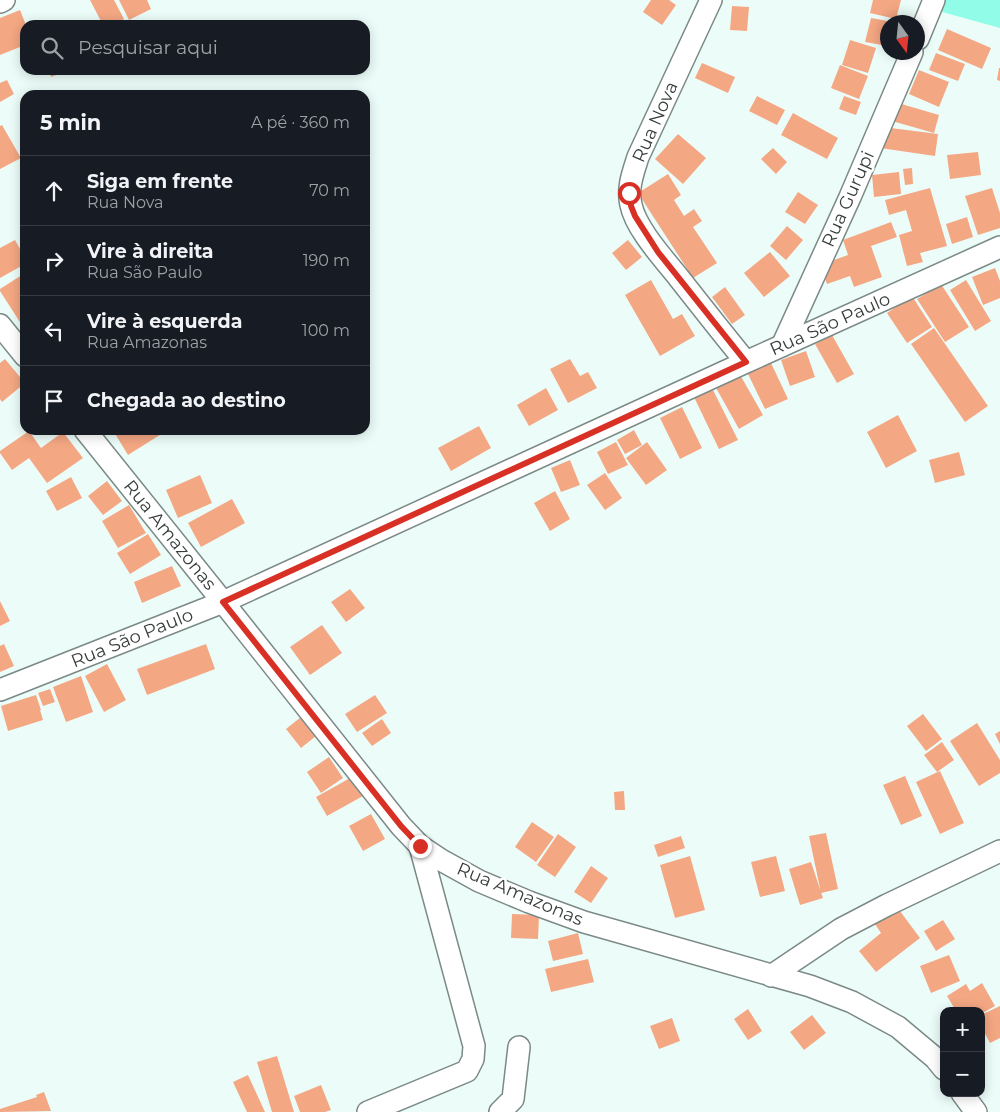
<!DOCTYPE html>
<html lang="pt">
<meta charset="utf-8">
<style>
:root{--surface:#171b24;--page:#20242c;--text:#f1f3f6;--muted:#9ea1a6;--line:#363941}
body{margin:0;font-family:Montserrat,sans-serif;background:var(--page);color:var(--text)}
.controls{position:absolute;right:15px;bottom:15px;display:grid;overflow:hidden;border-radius:10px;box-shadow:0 2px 12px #0003}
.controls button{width:45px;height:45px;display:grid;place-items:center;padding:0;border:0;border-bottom:1px solid var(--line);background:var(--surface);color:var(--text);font:25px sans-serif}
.compass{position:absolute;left:880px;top:15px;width:45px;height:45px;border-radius:50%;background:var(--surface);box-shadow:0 2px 12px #0003;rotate:165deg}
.stop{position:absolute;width:15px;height:15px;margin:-11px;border:4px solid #d93025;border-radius:50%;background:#fff}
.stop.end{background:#d93025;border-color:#fff;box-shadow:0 1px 5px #0008}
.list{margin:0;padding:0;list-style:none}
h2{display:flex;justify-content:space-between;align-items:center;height:65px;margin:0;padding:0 20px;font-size:21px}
h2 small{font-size:16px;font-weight:400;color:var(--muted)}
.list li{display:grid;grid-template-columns:32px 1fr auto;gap:15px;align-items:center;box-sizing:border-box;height:70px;padding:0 20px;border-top:1px solid var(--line)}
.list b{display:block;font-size:19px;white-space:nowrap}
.list p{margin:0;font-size:16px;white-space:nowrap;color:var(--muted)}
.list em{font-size:16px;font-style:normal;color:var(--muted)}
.icon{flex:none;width:28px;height:28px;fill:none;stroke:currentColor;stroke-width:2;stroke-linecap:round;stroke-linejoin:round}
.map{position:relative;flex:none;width:1000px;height:1112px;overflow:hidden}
.search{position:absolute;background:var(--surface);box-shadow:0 2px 12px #0003;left:20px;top:20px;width:350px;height:55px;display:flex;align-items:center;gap:12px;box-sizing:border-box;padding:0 18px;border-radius:15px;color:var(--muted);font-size:19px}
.panel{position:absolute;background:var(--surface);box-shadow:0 2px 12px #0003;left:20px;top:90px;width:350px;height:345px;border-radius:15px}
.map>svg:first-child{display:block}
.green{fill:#91fde9}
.building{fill:#f4a783}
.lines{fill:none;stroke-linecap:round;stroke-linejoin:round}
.minor-casing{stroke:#7b8a87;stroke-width:24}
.minor{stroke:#fff;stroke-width:21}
.route{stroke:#d93025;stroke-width:6}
.labels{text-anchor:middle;stroke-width:5;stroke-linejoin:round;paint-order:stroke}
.street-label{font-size:18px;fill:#373d3c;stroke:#fff}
</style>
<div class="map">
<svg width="1000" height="1112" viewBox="0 0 1000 1112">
<rect width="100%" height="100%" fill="#ecfdf9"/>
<path class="green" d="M946 0H1000V28L942 12Z"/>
<path class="building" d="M90 0H114L124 19 113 25H103Z
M119 0H147L151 9 129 20Z
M651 0H669L676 5 662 25 643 12Z
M873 0H901L896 19 870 13Z
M732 6 749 7 747 31 730 30Z
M20 10 26 25H25V45L0 55V18Z
M871 18 888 21 882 45 865 42Z
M947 29 991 48 982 69 938 50Z
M850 40 876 48 868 73 842 65Z
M936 53 965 64 958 81 929 70Z
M702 63 735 77 728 93 695 78Z
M840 65 868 76 859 99 831 88Z
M999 68H1000V81L997 80Z
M49 70H69L51 77Z
M919 70 949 82 939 107 909 94Z
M7 80 14 94 0 102V83Z
M757 96 785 110 777 125 749 111Z
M844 96 861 102 856 115 839 109Z
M898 103 939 115 934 133 892 121Z
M793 113 838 138 827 159 781 135Z
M2 125 21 158 0 169V126Z
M883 127 938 134 935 156 880 148Z
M678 134 706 158 683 184 655 159Z
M773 148 787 162 776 174 761 159Z
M978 152 981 175 950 179 947 155Z
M912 168 913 184 905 185 903 169Z
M899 172 901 194 874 197 872 175Z
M668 174 681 195 674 200 684 216 694 209 702 221 693 227 717 263 693 278 638 193Z
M930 188 947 246 920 253 923 262 907 266 899 235 912 231 906 210 889 215 885 200Z
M992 188 1000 213V228L978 235 965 196Z
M798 192 818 205 805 224 785 212Z
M967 217 973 237 952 244 946 224Z
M891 222 897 237 871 246 882 277 854 287 850 276 827 284 820 265 848 255 843 240Z
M787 226 803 240 786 260 770 246Z
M15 240 25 258V264L0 278V248Z
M628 240 642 257 626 270 612 253Z
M770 252 790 276 764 297 744 273Z
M995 268 1000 281V298L983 305 972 277Z
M25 273V330L0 291V289Z
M651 280 673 319 682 314 695 336 660 356 625 295Z
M966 280 991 321 975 331 950 290Z
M941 284 969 327 945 342 917 299Z
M725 287 745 315 732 324 712 297Z
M912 296 932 327 907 343 887 313Z
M934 328 988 406 965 422 911 344Z
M832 335 854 374 837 383 815 344Z
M806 351 815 377 790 386 781 360Z
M5 359 25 383 2 402 0 399V363Z
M570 359 580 376 588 372 597 388 568 403 550 369Z
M771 363 788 399 765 409 748 374Z
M739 373 763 415 739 429 715 386Z
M711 386 738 440 719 449 693 395Z
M546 388 558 410 529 426 517 405Z
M682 407 702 448 680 459 660 418Z
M898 415 917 451 886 468 867 432Z
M479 426 491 448 451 471 438 448Z
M118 430H161L163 433 128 455 114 432Z
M634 430 642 445 625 454 617 440Z
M29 431 41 448 63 432 83 458 47 483 29 458 12 470 0 453V451Z
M616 442 628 465 608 474 597 452Z
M647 442 667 470 646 485 626 458Z
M959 452 965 475 935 483 929 460Z
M570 460 580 485 561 492 551 468Z
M605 473 622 498 605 510 587 485Z
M200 475 212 503 178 518 166 490Z
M71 477 82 498 57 511 46 491Z
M107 481 122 501 103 515 88 496Z
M555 491 570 519 550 531 534 503Z
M232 499 245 523 201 547 188 523Z
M129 505 146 533 118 548 102 521Z
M148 534 161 555 130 574 117 553Z
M172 566 181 586 142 603 134 582Z
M350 589 365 608 346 622 331 602Z
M0 601 10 621 0 626Z
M322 625 342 653 310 675 290 647Z
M4 644 14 666 0 672V646Z
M206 644 215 669 147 695 137 669Z
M107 664 126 700 104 712 85 676Z
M81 676 93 712 66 722 53 687Z
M50 689 55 702 43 706 38 693Z
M36 695 41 710H40L43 720 8 731 1 706Z
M375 695 387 713 357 732 345 714Z
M923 714 942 739 926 751 907 726Z
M301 717 316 736 301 748 286 729Z
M382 719 391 733 372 746 362 733Z
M977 723 1000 760V773L979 786 950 741Z
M1000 731V744L995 734Z
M942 742 954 760 937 772 924 755Z
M329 757 343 778 321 793 307 772Z
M940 771 964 823 940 834 916 782Z
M905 776 922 816 901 825 883 785Z
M352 777 363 796 327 816 316 797Z
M624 791 625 810H615L614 792Z
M371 814 385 839 363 851 349 826Z
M532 822 554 837 536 862 515 847Z
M826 833 838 889 821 893 809 836Z
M558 834 576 847 555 877 537 865Z
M681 836 685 848 658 857 654 845Z
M690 856 705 910 675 918 660 865Z
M776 856 785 891 760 897 751 862Z
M811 862 823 898 800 905 789 869Z
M591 866 608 878 591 903 574 892Z
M897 907 920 938 876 972 859 951 881 933 875 924Z
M512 914 539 915 538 939 511 938Z
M943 920 955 939 936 951 924 931Z
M578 933 583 954 553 961 548 941Z
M949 955 960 981 931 993 920 966Z
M588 959 594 982 551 992 545 969Z
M982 983 995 1006 981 1014V1011H956L947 996 966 984 970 991Z
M1000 1006V1038L990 1043 981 1026V1015Z
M748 1009 762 1031 748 1040 734 1019Z
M812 1015 826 1033 804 1050 790 1032Z
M672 1018 680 1041 659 1049 650 1026Z
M277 1056 294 1112H272L257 1062Z
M248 1075 265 1112H247L233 1082Z
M321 1085 331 1110 325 1112H300L294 1096Z
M44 1092 51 1111 0 1112V1109L37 1097 36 1095Z"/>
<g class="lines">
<defs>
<path id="minor" d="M711 0 638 157C633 173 627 188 631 205 636 229 664 259 679 278 701 306 723 334 746 362
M0 2 4 0
M918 39 934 0
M0 325 25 356
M782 346 850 197 912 52
M85 430 223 602 401 826 420 846 441 860 479 881 529 902 584 922 810 986 852 1002 898 1027 935 1058 944 1069
M0 690 223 602 746 362 1000 247
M771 976 841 929 887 905 1000 851
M962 1093 976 1112
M368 1112 467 1071 473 1059 474 1046 420 846
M500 1112 513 1099 519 1047"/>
</defs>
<use href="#minor" class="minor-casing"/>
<use href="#minor" class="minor"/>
</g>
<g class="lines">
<path class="route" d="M420 846 401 826 223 602 746 362 658 252 635 216 631 206 629 193"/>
</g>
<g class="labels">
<g class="street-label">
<text transform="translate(655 122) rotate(-66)" y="6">Rua Nova</text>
<text transform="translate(848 199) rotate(-66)" y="6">Rua Gurupi</text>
<text transform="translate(830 324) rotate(-24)" y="6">Rua São Paulo</text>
<text transform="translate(170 535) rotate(51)" y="6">Rua Amazonas</text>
<text transform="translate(132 638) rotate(-22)" y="6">Rua São Paulo</text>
<text transform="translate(520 894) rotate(23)" y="6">Rua Amazonas</text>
</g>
</g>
</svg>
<div class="controls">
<button>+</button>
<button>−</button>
</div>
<svg class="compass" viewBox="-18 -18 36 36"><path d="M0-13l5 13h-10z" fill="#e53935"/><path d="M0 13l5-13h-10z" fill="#9ea1a6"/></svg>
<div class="stop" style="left:629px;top:193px"></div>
<div class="stop end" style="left:420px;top:846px"></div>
<div class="search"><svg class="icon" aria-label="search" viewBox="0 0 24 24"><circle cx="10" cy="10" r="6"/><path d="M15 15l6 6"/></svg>Pesquisar aqui</div>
<section class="panel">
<h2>5 min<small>A pé · 360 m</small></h2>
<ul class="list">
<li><svg class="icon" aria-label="ahead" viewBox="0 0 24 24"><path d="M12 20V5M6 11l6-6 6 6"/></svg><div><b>Siga em frente</b><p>Rua Nova</p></div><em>70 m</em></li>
<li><svg class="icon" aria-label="right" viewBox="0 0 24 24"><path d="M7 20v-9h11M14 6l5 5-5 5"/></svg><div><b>Vire à direita</b><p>Rua São Paulo</p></div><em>190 m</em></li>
<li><svg class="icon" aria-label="left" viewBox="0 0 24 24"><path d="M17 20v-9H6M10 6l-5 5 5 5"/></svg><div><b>Vire à esquerda</b><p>Rua Amazonas</p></div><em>100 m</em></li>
<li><svg class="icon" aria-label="arrive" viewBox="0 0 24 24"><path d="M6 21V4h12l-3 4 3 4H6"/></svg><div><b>Chegada ao destino</b></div></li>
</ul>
</section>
</div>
